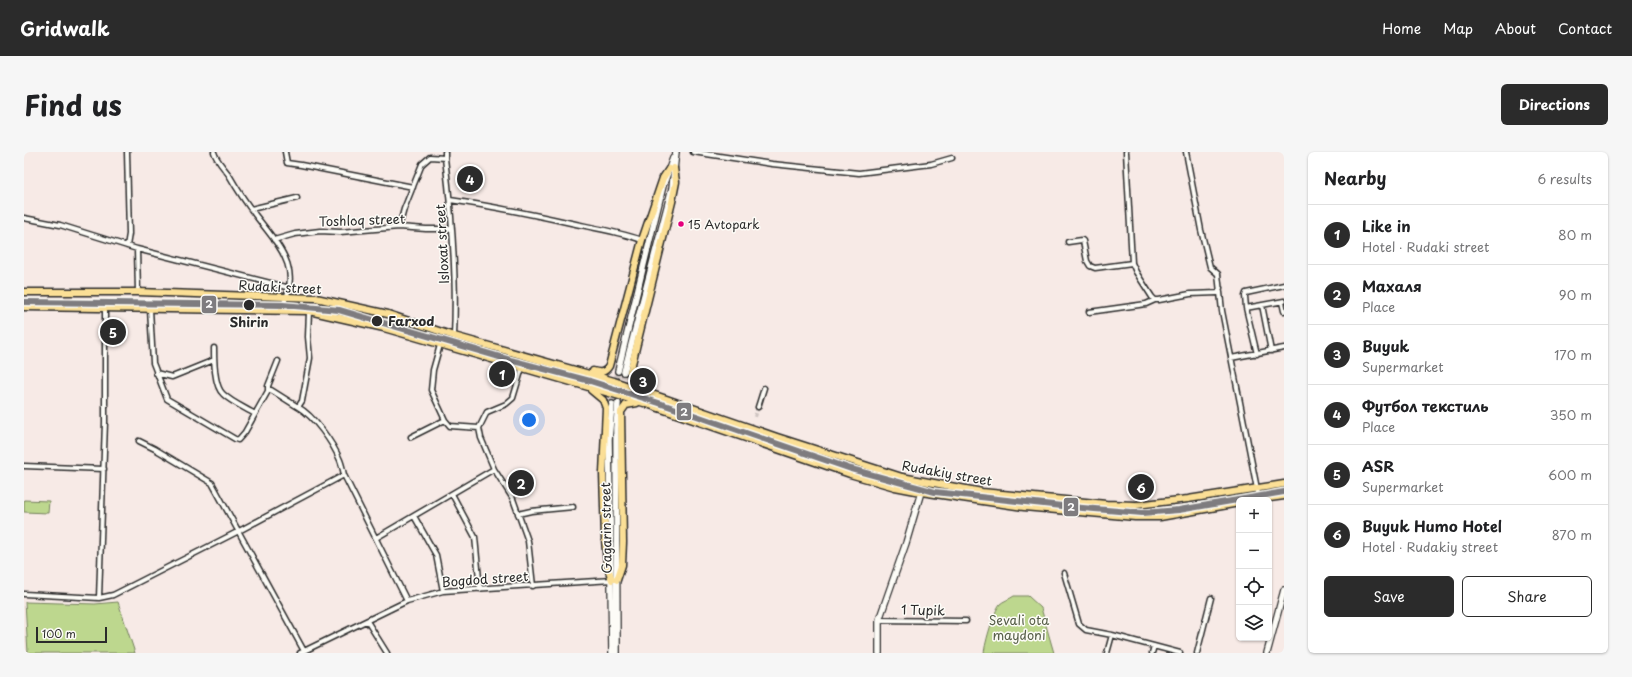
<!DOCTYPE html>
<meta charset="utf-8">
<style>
:root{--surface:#fff;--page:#f6f6f6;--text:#202124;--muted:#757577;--line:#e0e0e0;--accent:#2b2b2b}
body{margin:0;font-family:"Playpen Sans",sans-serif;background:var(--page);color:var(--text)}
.controls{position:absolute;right:12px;bottom:12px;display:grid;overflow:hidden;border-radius:6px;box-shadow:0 1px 3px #0004}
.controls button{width:36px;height:36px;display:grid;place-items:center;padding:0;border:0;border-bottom:1px solid var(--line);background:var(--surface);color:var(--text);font:20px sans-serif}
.scale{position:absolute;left:12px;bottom:10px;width:71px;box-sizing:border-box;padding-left:4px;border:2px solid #2b2b2b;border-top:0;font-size:11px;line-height:14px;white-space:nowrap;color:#2b2b2b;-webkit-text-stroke:3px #fdfcf7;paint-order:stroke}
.you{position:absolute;left:505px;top:268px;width:14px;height:14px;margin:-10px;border:3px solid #fff;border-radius:50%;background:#1a73e8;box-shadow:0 0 0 6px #1a73e833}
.badge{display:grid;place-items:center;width:26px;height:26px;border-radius:50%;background:var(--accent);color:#fff;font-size:13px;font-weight:700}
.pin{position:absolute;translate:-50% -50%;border:2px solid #fff;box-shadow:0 1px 4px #0006}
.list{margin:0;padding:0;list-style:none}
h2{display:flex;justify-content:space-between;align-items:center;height:52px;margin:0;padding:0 16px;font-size:17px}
h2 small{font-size:13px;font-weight:400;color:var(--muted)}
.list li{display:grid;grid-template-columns:26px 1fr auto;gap:12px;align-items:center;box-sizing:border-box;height:60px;padding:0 16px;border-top:1px solid var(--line)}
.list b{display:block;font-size:15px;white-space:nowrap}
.list p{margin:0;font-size:13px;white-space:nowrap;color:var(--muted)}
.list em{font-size:13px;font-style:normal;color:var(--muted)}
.actions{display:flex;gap:8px;padding:12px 16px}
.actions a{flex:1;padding:9px 0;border:1px solid var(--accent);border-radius:6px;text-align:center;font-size:14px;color:var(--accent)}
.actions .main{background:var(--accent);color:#fff}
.icon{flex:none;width:22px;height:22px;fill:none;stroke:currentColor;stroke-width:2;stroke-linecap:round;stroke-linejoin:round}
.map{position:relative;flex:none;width:1260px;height:501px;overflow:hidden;border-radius:6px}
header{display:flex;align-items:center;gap:24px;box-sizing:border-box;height:56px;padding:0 20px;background:var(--accent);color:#fff}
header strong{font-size:19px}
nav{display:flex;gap:22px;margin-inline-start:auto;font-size:14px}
.intro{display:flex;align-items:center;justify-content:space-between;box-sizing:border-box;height:96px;padding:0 24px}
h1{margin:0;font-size:28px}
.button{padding:10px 18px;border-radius:6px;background:var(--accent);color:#fff;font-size:14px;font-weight:700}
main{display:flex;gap:24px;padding:0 24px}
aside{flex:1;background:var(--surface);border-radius:6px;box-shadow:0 1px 3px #0004}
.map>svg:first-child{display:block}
.green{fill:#bdd78e;stroke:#74815c}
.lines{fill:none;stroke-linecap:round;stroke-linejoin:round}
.street-tunnel{stroke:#cec4c1;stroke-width:4;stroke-dasharray:4 2;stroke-linecap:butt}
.secondary-tunnel{stroke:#cec4c1;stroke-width:5.5;stroke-dasharray:5.5 3;stroke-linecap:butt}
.street-casing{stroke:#2b2b2b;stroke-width:7}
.secondary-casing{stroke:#2b2b2b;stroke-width:8}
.primary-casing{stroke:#2b2b2b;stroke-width:9}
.street{stroke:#fdfcf7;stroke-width:4}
.secondary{stroke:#fdfcf7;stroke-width:5.5}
.primary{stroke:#fbdf96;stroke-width:6}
.tram-1-casing{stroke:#fdfcf7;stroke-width:9}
.tram-1{stroke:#7e7c7f;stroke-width:6}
.bus-dot{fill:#e5007d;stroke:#fdfcf7;stroke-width:1.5}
.stop-dot{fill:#2b2b2b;stroke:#fdfcf7;stroke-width:1.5}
.labels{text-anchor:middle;stroke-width:3;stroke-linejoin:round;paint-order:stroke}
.bus-label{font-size:12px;fill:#2b2b2b;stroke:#fdfcf7;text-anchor:start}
.street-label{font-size:13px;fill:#2b2b2b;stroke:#fdfcf7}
.stop-label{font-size:13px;font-weight:bold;fill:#2b2b2b;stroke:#fdfcf7;text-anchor:start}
.park-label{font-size:13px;fill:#575f49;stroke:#fdfcf7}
.line-badge{stroke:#fdfcf7;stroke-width:1.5}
.badge-label{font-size:11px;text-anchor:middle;font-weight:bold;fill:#fff}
</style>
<header>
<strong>Gridwalk</strong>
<nav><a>Home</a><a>Map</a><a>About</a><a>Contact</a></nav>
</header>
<div class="intro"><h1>Find us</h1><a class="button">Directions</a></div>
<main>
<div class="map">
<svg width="1260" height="501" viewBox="0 0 1260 501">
<rect width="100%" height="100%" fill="#f7eae6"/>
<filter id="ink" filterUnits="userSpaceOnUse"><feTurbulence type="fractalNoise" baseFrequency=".025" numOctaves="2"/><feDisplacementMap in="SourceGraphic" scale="8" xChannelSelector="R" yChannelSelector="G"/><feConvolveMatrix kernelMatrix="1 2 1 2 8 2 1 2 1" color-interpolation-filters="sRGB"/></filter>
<g filter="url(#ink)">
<path class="green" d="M0 348 25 349 24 361 0 360Z
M990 444H1004L1017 456 1030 501H960C961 491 970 459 976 452 979 449 986 447 990 444Z
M1 450 71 452 94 450 111 501H4Z"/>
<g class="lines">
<path class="street-tunnel" d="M731 265 734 255"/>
<path class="secondary-tunnel" d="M594 251 600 220
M588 252 594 219"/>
<defs>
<path id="street" d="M103 0 105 82 103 94
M190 0C192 8 200 16 205 23 213 37 222 51 232 64 256 95 280 119 256 158
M261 0 263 11 277 13 389 35
M421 0V6C428 64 433 124 430 184
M669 0 748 12 835 21 907 12 928 6
M1102 0 1108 111 1112 120 1128 145 1131 148H1135L1166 142 1194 141 1196 136
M1162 0 1177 78 1186 115 1194 122 1198 159 1235 347
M426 48C467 54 507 62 547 71 571 76 595 80 618 88
M227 57 273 46
M0 66 36 73 113 97 114 140
M375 75 380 57 398 12 406 5 421 6
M250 88 271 82 296 79 316 80 375 75 402 77H428
M1044 90 1058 88 1059 89 1063 109 1066 114 1071 116 1108 111
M113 97 266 136
M1258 150 1260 159
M1238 153 1247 199
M1222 156 1221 144 1222 141 1260 133
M126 157 129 211 143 247 211 287 214 288 221 280 244 239 247 238 274 255 278 249 286 206 284 185 285 159
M1065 160 1122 152 1131 148
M190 196C190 208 190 234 199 242 207 250 221 256 231 262
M1233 202 1222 156 1260 149
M1207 206 1260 196
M132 221 148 225 190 208
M244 239V234L254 209
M274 255C290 264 309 291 316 308 318 313 319 318 320 323
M734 255 740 236
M421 268 426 274 455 276 463 260 482 252 489 246 498 216
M455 276 457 286 470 317
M387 285 421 268 407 238 409 218 416 193
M115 289 131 297 188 331 280 499
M0 314 80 317
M428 342 451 385 456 437
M494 362 507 359 549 355
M390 364 412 403 419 439
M352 386 470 317 489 347 504 389 509 434
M1040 421 1055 472 1062 478 1088 483 1156 501
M0 442 75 446 89 443 215 379 320 323 383 449
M75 446 81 270V156
M855 468 942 469
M343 469 363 501
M276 501 383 449 419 439 588 428
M1083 501 1088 483
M1128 501 1130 494
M1173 501 1187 446"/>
<path id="secondary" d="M594 219 639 34 649 6
M600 220 648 36 652 0
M588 252 585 287 588 501
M593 501 592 276 594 251
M855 501V468L882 391 897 340
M1243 501 1260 438"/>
<path id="primary" d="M0 140H114L292 146 364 162 430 184 590 229 753 285 878 325 958 340 1082 352 1112 353 1164 347 1260 332
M0 155 285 159 360 176 620 251 826 322 871 335 897 340 1000 355 1111 365H1136L1215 351
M569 219C576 221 581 221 585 214L618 88 639 26 645 17
M617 236 609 231 606 220 648 50 652 30 650 16
M567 238 579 248 582 256 579 321 581 387 583 413 588 428
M1232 348 1260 344
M593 428 598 413 599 390 597 260 602 253 613 251"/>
</defs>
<use href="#street" class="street-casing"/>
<use href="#secondary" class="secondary-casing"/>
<use href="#primary" class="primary-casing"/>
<use href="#street" class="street"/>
<use href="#secondary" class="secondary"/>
<use href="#primary" class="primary"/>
<defs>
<path id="tram-1" d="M0 150 259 153 315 158 486 208 566 229 635 251 827 317 911 340 1047 355 1118 361 1155 358 1260 340"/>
</defs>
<use href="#tram-1" class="tram-1-casing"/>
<use href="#tram-1" class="tram-1"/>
</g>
</g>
<circle class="bus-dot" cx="657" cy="72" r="3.5"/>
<g class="stop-dot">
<circle cx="225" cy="153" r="6"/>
<circle cx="353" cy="169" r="6"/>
</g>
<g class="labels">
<g class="bus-label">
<text x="664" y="77">15 Avtopark</text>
</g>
<g class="street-label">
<text transform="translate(338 68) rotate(-2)" y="5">Toshloq street</text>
<text transform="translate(418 92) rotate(-93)" y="5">Isloxat street</text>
<text transform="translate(256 135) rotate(3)" y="5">Rudaki street</text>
<text transform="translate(923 321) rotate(10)" y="5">Rudakiy street</text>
<text transform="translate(582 376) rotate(-91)" y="5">Gagarin street</text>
<text transform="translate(461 427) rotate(-4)" y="5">Bogdod street</text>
<text transform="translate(899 458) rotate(1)" y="5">1 Tupik</text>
</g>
<g class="stop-label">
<text x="364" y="174">Farxod</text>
<text x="225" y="175" text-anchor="middle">Shirin</text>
</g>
<g class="park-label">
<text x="995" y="473">Sevali ota<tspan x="995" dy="15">maydoni</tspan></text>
</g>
</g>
<g class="line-badge">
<rect x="177" y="143" width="16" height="19" rx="4" fill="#7e7c7f"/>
<rect x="652" y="250" width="16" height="19" rx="4" fill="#7e7c7f"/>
<rect x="1039" y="345" width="16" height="20" rx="4" fill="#7e7c7f"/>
</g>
<g class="badge-label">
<text x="185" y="156">2</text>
<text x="660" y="264">2</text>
<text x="1047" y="359">2</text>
</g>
</svg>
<div class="controls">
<button>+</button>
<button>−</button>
<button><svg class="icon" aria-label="locate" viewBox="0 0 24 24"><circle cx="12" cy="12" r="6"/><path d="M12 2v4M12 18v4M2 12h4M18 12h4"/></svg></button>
<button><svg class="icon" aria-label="layers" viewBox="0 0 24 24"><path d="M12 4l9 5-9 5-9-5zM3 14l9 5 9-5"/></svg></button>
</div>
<div class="scale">100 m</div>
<div class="you"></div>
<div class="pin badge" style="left:478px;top:222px">1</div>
<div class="pin badge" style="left:497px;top:331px">2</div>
<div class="pin badge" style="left:619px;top:229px">3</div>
<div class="pin badge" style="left:446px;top:27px">4</div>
<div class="pin badge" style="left:89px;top:180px">5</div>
<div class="pin badge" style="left:1117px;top:335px">6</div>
</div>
<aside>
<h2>Nearby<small>6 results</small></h2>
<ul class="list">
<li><span class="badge">1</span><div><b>Like in</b><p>Hotel · Rudaki street</p></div><em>80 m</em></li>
<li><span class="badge">2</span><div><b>Махаля</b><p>Place</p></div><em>90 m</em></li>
<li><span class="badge">3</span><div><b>Buyuk</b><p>Supermarket</p></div><em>170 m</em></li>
<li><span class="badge">4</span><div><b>Футбол текстиль</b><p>Place</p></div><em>350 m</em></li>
<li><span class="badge">5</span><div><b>ASR</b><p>Supermarket</p></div><em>600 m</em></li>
<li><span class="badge">6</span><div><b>Buyuk Humo Hotel</b><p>Hotel · Rudakiy street</p></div><em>870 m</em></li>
</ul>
<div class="actions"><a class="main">Save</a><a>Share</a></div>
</aside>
</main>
